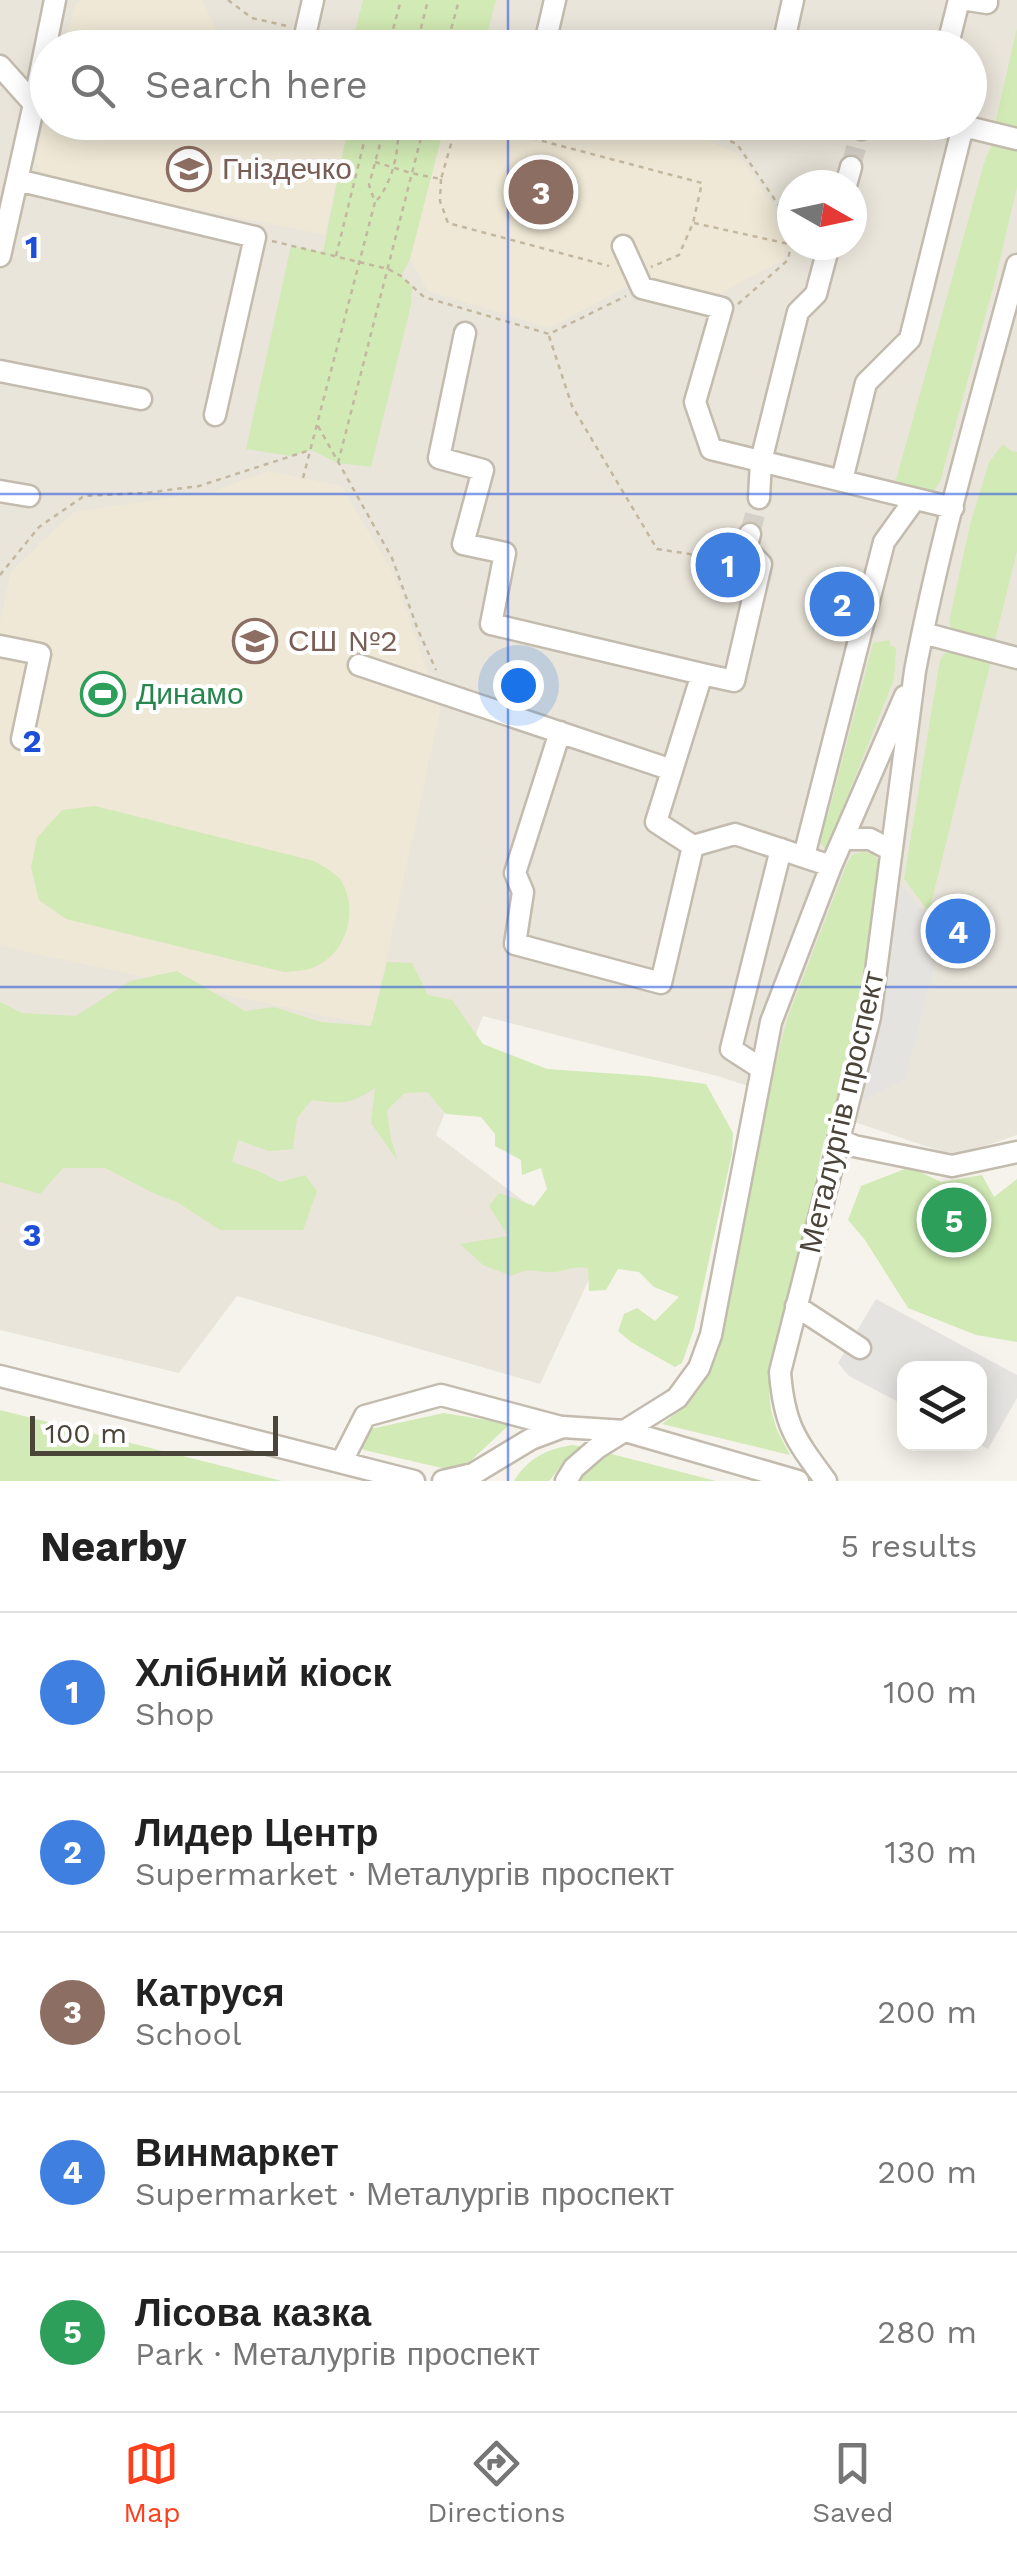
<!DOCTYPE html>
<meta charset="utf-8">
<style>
:root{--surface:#fff;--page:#f6f6f6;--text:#222;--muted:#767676;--line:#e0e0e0;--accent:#fc3f1d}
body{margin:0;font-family:"Work Sans",sans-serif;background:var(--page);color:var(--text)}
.controls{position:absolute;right:30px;bottom:30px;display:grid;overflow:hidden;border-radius:20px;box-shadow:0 5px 25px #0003}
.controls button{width:90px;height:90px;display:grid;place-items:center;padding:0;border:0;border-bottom:2px solid var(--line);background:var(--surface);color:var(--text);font:50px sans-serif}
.compass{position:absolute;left:777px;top:170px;width:90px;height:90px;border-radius:50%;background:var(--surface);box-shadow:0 5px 25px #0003;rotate:99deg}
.scale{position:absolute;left:30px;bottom:25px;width:248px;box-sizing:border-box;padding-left:10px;border:5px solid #4b4439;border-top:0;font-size:28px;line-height:35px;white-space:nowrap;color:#4b4439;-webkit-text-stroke:8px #fff;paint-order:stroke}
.you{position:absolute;left:518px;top:685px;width:35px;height:35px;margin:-25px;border:8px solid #fff;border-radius:50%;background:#1a73e8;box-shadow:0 0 0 15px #1a73e833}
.badge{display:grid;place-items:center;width:65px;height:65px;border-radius:50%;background:var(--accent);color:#fff;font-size:32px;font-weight:700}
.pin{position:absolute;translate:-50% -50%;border:5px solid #fff;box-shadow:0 2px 10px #0006}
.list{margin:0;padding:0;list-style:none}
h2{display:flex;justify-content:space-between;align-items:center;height:130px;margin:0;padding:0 40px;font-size:42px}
h2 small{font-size:32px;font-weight:400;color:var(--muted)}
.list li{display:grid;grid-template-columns:65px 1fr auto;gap:30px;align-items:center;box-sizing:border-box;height:160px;padding:0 40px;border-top:2px solid var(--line)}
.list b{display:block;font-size:38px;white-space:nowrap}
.list p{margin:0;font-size:32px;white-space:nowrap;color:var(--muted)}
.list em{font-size:32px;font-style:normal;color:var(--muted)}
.icon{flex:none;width:55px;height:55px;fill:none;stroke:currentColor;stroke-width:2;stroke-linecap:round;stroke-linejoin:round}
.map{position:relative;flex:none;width:1017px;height:1481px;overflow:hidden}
.search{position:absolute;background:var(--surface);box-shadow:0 5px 25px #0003;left:30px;right:30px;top:30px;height:110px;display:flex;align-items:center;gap:25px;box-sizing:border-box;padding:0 35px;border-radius:55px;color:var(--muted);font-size:38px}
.sheet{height:930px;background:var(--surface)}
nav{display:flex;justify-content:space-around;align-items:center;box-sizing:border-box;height:140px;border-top:2px solid var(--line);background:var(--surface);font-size:28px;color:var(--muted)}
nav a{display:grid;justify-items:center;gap:5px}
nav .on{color:var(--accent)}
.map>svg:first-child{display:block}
.residential{fill:#eae5da;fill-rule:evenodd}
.education{fill:#efe8d6}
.green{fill:#d2eab5}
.parking{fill:#e5e3e0}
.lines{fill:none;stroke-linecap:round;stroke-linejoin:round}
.minor-tunnel{stroke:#d4d0c8;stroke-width:20;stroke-dasharray:20 10;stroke-linecap:butt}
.minor-casing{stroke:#c2bbae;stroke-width:25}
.path{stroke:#c4b79f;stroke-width:2.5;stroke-dasharray:5 5;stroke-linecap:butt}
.minor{stroke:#fff;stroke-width:20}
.grid{fill:none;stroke:#1d4ed8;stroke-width:2.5;stroke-opacity:0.55}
.labels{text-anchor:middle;stroke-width:8;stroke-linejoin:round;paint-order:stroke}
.education-label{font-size:30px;fill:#785e54;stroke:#fff;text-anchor:start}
.leisure-label{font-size:30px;fill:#27864d;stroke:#fff;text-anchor:start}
.street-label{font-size:30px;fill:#4b4439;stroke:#fff}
.grid-label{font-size:32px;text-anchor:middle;font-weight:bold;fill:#1d4ed8;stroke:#fff;stroke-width:8;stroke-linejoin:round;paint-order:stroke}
</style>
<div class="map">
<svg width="1017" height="1481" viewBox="0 0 1017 1481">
<rect width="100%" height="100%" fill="#f6f3ec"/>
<path class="residential" d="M0 0H1017V1135L955 1156 721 1077 483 1016 436 1135 599 1258 540 1384 237 1296 179 1373 0 1330ZM48 48H970V122H48ZM792 185H852V245H792Z"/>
<path class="education" d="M81 0H202L221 40 265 47H64L75 6Z
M47 113 48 122 349 123 325 235 44 178 35 161Z
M445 123H644L702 138 738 154 789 229 783 260 716 295 644 277 550 328 428 291 410 259Z
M269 471 341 486 394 575 440 710 372 1026 0 946V622L11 571 74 512 214 491Z"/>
<path class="green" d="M363 0H496L484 47H351Z
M1017 28V130L995 124Z
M349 123H445L410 259 401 276 412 286 411 305 371 467 338 463 311 450 291 456 246 449 291 246 323 252Z
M992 144 1013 146 1017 149V187L996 277 940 482 931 494 894 487 985 160Z
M1003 444 1011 451 1017 452V551L994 644 955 634 949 622 970 525 989 462Z
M890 640V645L896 648 894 679 826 850 818 840 825 815H828L873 643Z
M953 651 991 661 929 912 904 879 940 660 945 653Z
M95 806 314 861C322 866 334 872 340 879 358 905 349 947 322 963 311 971 297 971 284 972L66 919 39 900 31 867 37 838 62 810Z
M861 852C871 852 875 854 880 863L850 1054 823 1145 790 1300 772 1370 769 1391 771 1410 777 1430 790 1455 662 1424C692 1402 706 1385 719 1350L762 1124 779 1050 788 1017 846 866 852 855Z
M387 962 412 963 428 995 452 1000 483 1044 547 1069 647 1076 706 1084 733 1133 732 1153 694 1329 682 1363 675 1367 631 1342 618 1331 624 1314 637 1308 655 1321 679 1297 654 1287 639 1272 618 1269 606 1290 589 1291 588 1268C571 1266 567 1271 553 1272 531 1273 535 1266 511 1276L483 1265 460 1244 508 1236 489 1206 499 1193 534 1206 547 1189 541 1168 522 1175 521 1160 495 1146V1134L481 1117 446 1114 427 1092 405 1093 387 1110 391 1139 398 1161 371 1123 375 1088C350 1105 341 1104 312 1100L297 1118 293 1149 269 1151 238 1140 232 1162 256 1170 280 1182 305 1175 317 1191 303 1230H220L177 1202 155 1194 105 1168H63L40 1194 0 1182V1002L22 1013 76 1016 130 981 177 971 245 1011 274 1007 321 1022 371 1026Z
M910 1167 941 1182 982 1175 994 1197 1017 1179V1342L976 1335 908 1308 865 1240 848 1220 861 1186Z
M0 1410 282 1481H0Z
M444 1413 510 1424 463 1468 455 1471 364 1450 360 1445 366 1430Z
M573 1445 585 1447 561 1466 549 1481H514C528 1458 547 1449 573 1445Z
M604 1452 716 1481H578Z"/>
<path class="parking" d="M901 885 942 936 905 1079 863 1100Z
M876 1299 1017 1375V1398L988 1449 978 1444H980V1368H904V1405L849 1376 838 1363Z"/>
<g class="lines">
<path class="minor-tunnel" d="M851 167 861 129
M750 534 759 498"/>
<defs>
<path id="minor" d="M968 0 987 3V0
M306 31 313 0
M546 39 555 0
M784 48 783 45 793 0
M947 48 959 0
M0 66 34 104 0 256
M34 104 55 0
M951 123 1017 139
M861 129 863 122
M17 180 255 237 215 415
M846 185 851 167
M623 246 642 288 722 308 695 402 711 449 953 508
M465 333 439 458 483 470 463 544 505 553 491 624 702 674
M0 371 141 399
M842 480 866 383 910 339 963 126
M0 491 29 496
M759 498 761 461 798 312 816 294 829 245
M750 534 746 549 761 564 734 681 702 674 656 822 693 846 735 834 831 866
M923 633 1017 658
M0 646 40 654 22 739
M359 665 672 770
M560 732 515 873 523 892 515 944 661 983 693 846
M843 839H870L891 850
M804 856 884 542 915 499
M762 1069 731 1049 781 849
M838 1139 854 1146 952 1166 1017 1152
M796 1306 860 1348
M0 1376 414 1481
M342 1461 365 1416 441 1395 561 1427
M443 1481 473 1474 531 1439 563 1427 625 1431 798 1481
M566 1481 574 1468 597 1448 677 1398 699 1368 711 1335 771 1022 831 866 905 696
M826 1481C795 1439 784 1425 780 1372L870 1017 915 671C941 534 981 399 1017 265"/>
</defs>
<use href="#minor" class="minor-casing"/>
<path class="path" d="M228 0 252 18 287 26
M324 35 371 48
M388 48 401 0
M416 48 428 0
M446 48 459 0
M684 122 737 144 792 225
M375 162 411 173 441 179 453 137 459 126 474 123 702 183 693 223 679 255 651 267
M441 179 440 201 448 223 609 266
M377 200C392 183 401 147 397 124
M694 223 789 244
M272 241 388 269 401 276 424 297 549 334 626 296
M336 256 369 122
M738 304 788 260 792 239
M549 336 572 406 657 549 715 558 728 554
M318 426 392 558 418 630 436 670
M338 463 425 122
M303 478 375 202 369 185 383 133 395 122
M0 575 39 527 84 496 145 493 199 486 310 450"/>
<use href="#minor" class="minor"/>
</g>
<path class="grid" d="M508 0V48M508 122V1481M0 494H1017M0 987H1017"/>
<defs>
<symbol id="school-ring" viewBox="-11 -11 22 22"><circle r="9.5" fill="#fff" stroke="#8d6e63" stroke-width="1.5"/><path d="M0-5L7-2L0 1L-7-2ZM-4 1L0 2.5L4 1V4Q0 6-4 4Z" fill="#8d6e63"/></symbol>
<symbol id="stadium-ring" viewBox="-11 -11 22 22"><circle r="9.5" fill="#fff" stroke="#2e9e5b" stroke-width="1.5"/><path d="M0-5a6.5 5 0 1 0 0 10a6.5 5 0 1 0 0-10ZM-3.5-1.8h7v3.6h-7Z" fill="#2e9e5b"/></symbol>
</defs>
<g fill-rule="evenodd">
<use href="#school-ring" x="164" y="144" width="50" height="50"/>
<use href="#school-ring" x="230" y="616" width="50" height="50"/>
<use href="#stadium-ring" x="78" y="669" width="50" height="50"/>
</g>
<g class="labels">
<g class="education-label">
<text x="222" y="179">Гніздечко</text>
<text x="288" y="651">СШ №2</text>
</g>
<g class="leisure-label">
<text x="136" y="704">Динамо</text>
</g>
<g class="street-label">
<text transform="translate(842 1112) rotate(-77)" y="10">Металургів проспект</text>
</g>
</g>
<g class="grid-label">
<text x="32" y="258">1</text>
<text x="32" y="752">2</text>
<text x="32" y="1246">3</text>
</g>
</svg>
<div class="controls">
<button><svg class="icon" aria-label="layers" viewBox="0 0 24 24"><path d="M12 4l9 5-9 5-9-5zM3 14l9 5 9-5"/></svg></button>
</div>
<svg class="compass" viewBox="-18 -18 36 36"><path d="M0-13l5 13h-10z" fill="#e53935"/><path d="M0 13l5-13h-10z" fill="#767676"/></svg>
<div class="scale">100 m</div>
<div class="you"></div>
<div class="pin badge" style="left:728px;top:565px;background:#3f7fe0">1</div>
<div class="pin badge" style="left:842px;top:604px;background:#3f7fe0">2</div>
<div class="pin badge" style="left:541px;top:192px;background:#8d6e63">3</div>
<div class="pin badge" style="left:958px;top:931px;background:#3f7fe0">4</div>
<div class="pin badge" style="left:954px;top:1220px;background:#2e9e5b">5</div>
<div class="search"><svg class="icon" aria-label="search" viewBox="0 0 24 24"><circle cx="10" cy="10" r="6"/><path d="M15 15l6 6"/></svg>Search here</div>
</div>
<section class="sheet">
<h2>Nearby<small>5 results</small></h2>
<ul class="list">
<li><span class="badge" style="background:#3f7fe0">1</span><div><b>Хлібний кіоск</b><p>Shop</p></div><em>100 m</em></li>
<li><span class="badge" style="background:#3f7fe0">2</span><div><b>Лидер Центр</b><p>Supermarket · Металургів проспект</p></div><em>130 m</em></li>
<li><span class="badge" style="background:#8d6e63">3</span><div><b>Катруся</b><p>School</p></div><em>200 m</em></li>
<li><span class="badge" style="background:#3f7fe0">4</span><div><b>Винмаркет</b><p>Supermarket · Металургів проспект</p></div><em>200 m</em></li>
<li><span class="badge" style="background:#2e9e5b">5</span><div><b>Лісова казка</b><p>Park · Металургів проспект</p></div><em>280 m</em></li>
</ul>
</section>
<nav>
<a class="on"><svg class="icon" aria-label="map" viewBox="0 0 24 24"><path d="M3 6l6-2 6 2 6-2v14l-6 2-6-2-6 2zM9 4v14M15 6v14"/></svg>Map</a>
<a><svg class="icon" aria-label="directions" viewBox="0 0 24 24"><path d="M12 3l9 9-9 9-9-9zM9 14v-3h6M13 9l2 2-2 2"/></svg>Directions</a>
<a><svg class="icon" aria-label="saved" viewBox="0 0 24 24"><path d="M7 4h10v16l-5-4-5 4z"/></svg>Saved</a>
</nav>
